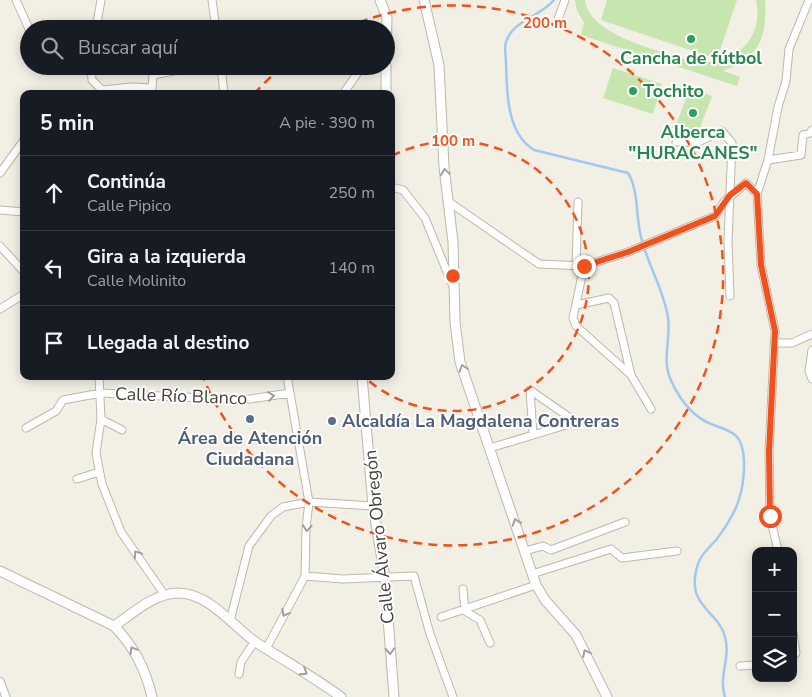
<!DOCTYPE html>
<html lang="es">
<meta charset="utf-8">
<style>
:root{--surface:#171b24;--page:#20242c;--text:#f1f3f6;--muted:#9ea1a6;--line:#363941}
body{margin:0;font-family:"Nunito Sans",sans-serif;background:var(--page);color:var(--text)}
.controls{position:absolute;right:15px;bottom:15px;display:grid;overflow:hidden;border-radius:10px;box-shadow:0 2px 12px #0003}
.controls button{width:45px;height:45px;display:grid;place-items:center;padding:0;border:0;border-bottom:1px solid var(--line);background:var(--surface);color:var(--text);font:25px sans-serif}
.stop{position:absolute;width:15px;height:15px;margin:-11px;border:4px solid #f1511c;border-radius:50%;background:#fff}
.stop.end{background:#f1511c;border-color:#fff;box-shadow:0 1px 5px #0008}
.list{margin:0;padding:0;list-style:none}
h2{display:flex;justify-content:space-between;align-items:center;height:65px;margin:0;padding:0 20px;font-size:21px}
h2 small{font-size:16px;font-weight:400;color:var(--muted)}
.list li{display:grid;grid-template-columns:32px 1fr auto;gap:15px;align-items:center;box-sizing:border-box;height:75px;padding:0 20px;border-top:1px solid var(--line)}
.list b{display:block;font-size:19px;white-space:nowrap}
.list p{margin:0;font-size:16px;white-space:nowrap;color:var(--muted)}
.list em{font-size:16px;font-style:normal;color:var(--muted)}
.icon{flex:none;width:28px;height:28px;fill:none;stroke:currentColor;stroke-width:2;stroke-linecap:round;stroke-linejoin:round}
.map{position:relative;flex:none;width:812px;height:697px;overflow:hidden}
.search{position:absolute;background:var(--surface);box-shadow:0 2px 12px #0003;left:20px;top:20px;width:375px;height:55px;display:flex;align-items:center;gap:12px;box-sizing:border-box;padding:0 18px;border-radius:28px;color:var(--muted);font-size:19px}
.panel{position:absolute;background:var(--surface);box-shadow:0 2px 12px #0003;left:20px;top:90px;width:375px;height:290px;border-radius:10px}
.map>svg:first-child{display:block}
.green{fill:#c7e5af}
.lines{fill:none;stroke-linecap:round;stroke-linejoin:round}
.stream{stroke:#a3c7ed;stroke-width:2.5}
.minor-casing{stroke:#bdb8a8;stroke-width:9}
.tertiary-casing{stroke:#bdb8a8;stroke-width:11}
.minor{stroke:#fff;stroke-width:7}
.tertiary{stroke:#fff;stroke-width:9}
.oneway{stroke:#a29f9a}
.route{stroke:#f1511c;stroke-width:6}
.ring{fill:none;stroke:#f1511c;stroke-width:2.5;stroke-dasharray:9 6}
.leisure-dot{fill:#2e9e5b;stroke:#fff;stroke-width:2}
.service-dot{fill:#5c6f8a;stroke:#fff;stroke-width:2}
.labels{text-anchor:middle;stroke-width:4;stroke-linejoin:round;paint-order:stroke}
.leisure-label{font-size:18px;font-weight:bold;fill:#27864d;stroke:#fff}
.street-label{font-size:18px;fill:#443f35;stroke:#fff}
.service-label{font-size:18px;font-weight:bold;fill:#4e5e75;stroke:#fff;text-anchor:start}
.centre{fill:#f1511c;stroke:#fff;stroke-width:2.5}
.ring-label{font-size:15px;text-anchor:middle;font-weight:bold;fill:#f1511c;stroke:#fff;stroke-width:4;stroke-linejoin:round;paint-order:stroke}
</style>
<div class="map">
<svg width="812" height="697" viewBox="0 0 812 697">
<rect width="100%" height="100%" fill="#f2efe5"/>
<path class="green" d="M575 0H585C588 36 665 52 694 62 732 66 765 41 756 0H765C767 38 760 56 723 71L740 77 737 86 581 35 584 23 577 10Z
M607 0H737L717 59 601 20Z
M613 68 662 84 653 114 603 98Z
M690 88 712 96 696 138 674 130Z"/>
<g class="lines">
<path class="stream" d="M554 0C540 17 513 20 506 42 504 48 506 56 506 62 507 91 506 133 534 150L628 173C638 189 636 213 640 232 645 261 664 288 668 318 671 338 662 359 670 378 675 391 685 406 696 415 717 434 742 421 744 460 745 493 736 514 716 540 710 547 700 555 698 564 684 607 718 609 725 637 731 658 718 677 725 697"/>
<defs>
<path id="minor" d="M16 0 29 29
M212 0 216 29
M558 19 565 0
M96 29 101 0
M62 66 65 67
M91 66 92 80 104 92
M221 66 224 94
M102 90 132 87 152 88 153 75 199 66
M343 94 359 71
M676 142H698L722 131 732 143 728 241 730 296
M768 160 801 155 803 135 810 133 812 130
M0 173 24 140
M391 187 403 190 425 218 452 284
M449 202 539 264 584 266 628 252 715 216 724 202 746 183 757 194
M0 210 24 212
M0 246 24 272
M576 266 578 202
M584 266 573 318 576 326 631 375 651 409
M576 305 609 298 614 303 631 375
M0 309 24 294
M775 343H792L812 334
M812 350 809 371 812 379
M99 376 101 419 96 453 102 484 121 532 164 594
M101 419 122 430
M26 428 56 411 63 400 101 393 243 400 290 393
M533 435 530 390 576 422
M490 448 576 422
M77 479 99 472
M525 551 543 546 551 550 625 522
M778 551 770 516 769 452 775 331 761 265 757 194 768 160 778 107 786 81 789 49 809 0
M532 574 611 549 622 558 677 551
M305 576 343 579 414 576 430 634 453 697
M463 589 465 611 480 620 490 643
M441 617 536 585
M230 621 249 546 271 516 283 507 309 502 373 506
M793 633 796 653 793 656
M266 649 305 576 306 528 309 502 287 376
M740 666 756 665
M239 674 241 662 255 641
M0 681 6 697"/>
<path id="tertiary" d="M380 0 387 18 386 53
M424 0 439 65 444 167 453 242 455 322 460 362 536 585 545 600 576 635 607 697
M386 94V66
M362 376 373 506 385 578 394 697
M0 571 114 626C133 645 146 671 152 697
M114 626C133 613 155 593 178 593 210 593 233 627 257 643 285 661 314 677 341 697"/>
</defs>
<use href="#minor" class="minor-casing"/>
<use href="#tertiary" class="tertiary-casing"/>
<use href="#minor" class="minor"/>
<use href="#tertiary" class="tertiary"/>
</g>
<defs><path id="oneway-chevron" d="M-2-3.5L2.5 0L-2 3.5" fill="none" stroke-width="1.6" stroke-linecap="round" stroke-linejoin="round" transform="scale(1.25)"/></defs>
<g class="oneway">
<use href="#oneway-chevron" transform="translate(445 172) rotate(-98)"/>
<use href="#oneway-chevron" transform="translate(463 368) rotate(-108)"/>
<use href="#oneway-chevron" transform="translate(271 396) rotate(-8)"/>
<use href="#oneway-chevron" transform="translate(516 522) rotate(-109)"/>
<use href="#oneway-chevron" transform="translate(307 528) rotate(95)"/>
<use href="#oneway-chevron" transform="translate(137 554) rotate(-124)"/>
<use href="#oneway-chevron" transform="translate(285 613) rotate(118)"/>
<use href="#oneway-chevron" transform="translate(133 650) rotate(-121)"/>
<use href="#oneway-chevron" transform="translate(390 651) rotate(87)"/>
<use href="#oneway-chevron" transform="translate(586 653) rotate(-116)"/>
<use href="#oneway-chevron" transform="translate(304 672) rotate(32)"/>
</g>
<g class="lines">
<path class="route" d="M584 266 628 252 715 216 730 195 746 183 757 194 761 265 775 331 769 452 770 516"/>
</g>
<g class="ring">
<path d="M392 156A135 135 0 1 1 363 376"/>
<path d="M254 94A270 270 0 0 1 281 68M345 28A270 270 0 1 1 203 377"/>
</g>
<g class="leisure-dot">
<circle cx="691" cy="39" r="5"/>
<circle cx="633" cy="91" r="5"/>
<circle cx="693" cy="113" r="5"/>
</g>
<g class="service-dot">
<circle cx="250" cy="419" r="5"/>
<circle cx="332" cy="421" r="5"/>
</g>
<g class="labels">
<g class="leisure-label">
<text x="691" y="64">Cancha de fútbol</text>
<text x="643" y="97" text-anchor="start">Tochito</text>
<text x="693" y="138">Alberca<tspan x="693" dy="21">"HURACANES"</tspan></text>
</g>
<g class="street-label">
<text transform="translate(181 396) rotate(2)" y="6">Calle Río Blanco</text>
<text transform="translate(379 537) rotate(-96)" y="6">Calle Álvaro Obregón</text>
</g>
<g class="service-label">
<text x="342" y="427">Alcaldía La Magdalena Contreras</text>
<text x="250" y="444" text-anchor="middle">Área de Atención<tspan x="250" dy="21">Ciudadana</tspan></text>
</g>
</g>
<circle cx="453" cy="276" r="8" class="centre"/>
<g class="ring-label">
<text x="545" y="28">200 m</text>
<text x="453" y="146">100 m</text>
</g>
</svg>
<div class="controls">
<button>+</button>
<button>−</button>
<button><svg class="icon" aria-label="layers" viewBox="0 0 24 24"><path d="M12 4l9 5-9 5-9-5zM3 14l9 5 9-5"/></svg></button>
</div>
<div class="stop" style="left:770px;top:516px"></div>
<div class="stop end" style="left:584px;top:266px"></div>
<div class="search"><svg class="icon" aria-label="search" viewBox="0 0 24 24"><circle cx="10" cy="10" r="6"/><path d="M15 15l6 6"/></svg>Buscar aquí</div>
<section class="panel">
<h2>5 min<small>A pie · 390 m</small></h2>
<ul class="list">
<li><svg class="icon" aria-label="ahead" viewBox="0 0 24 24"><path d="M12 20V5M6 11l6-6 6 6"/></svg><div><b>Continúa</b><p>Calle Pipico</p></div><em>250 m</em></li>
<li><svg class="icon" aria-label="left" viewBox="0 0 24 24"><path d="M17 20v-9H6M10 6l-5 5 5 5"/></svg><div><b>Gira a la izquierda</b><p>Calle Molinito</p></div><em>140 m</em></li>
<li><svg class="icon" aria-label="arrive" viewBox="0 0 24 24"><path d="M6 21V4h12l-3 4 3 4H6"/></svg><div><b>Llegada al destino</b></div></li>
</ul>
</section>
</div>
